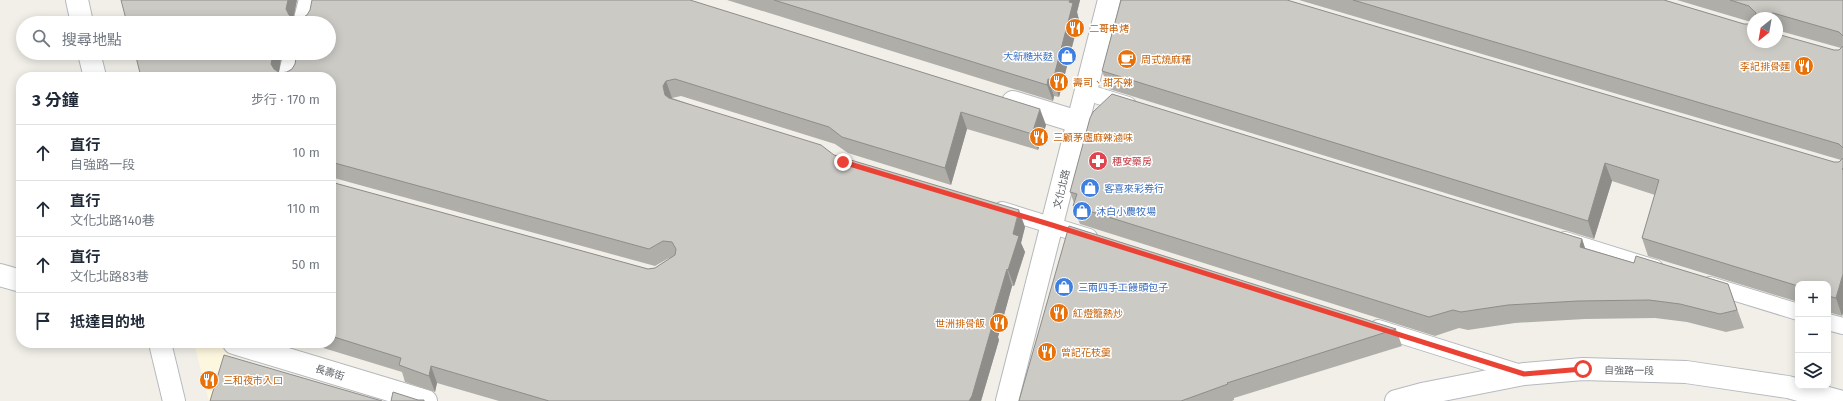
<!DOCTYPE html>
<html lang="zh-TW">
<meta charset="utf-8">
<style>
:root{--surface:#fff;--page:#f2f2f3;--text:#1f2937;--muted:#747a83;--line:#e0e1e3}
body{margin:0;font-family:"Fira Sans","Noto Sans TC",sans-serif;background:var(--page);color:var(--text)}
.controls{position:absolute;right:12px;bottom:12px;display:grid;overflow:hidden;border-radius:8px;box-shadow:0 2px 10px #0003}
.controls button{width:36px;height:36px;display:grid;place-items:center;padding:0;border:0;border-bottom:1px solid var(--line);background:var(--surface);color:var(--text);font:20px sans-serif}
.compass{position:absolute;left:1747px;top:12px;width:36px;height:36px;border-radius:50%;background:var(--surface);box-shadow:0 2px 10px #0003;rotate:211deg}
.stop{position:absolute;width:12px;height:12px;margin:-9px;border:3px solid #ea4335;border-radius:50%;background:#fff}
.stop.end{background:#ea4335;border-color:#fff;box-shadow:0 1px 4px #0008}
.list{margin:0;padding:0;list-style:none}
h2{display:flex;justify-content:space-between;align-items:center;height:52px;margin:0;padding:0 16px;font-size:17px}
h2 small{font-size:13px;font-weight:400;color:var(--muted)}
.list li{display:grid;grid-template-columns:26px 1fr auto;gap:12px;align-items:center;box-sizing:border-box;height:56px;padding:0 16px;border-top:1px solid var(--line)}
.list b{display:block;font-size:15px;white-space:nowrap}
.list p{margin:0;font-size:13px;white-space:nowrap;color:var(--muted)}
.list em{font-size:13px;font-style:normal;color:var(--muted)}
.icon{flex:none;width:22px;height:22px;fill:none;stroke:currentColor;stroke-width:2;stroke-linecap:round;stroke-linejoin:round}
.map{position:relative;flex:none;width:1843px;height:401px;overflow:hidden}
.search{position:absolute;background:var(--surface);box-shadow:0 2px 10px #0003;left:16px;top:16px;width:320px;height:44px;display:flex;align-items:center;gap:10px;box-sizing:border-box;padding:0 14px;border-radius:22px;color:var(--muted);font-size:15px}
.panel{position:absolute;background:var(--surface);box-shadow:0 2px 10px #0003;left:16px;top:72px;width:320px;height:276px;border-radius:16px}
.map>svg:first-child{display:block}
.commercial{fill:#fef7e0}
.lines{fill:none;stroke-linecap:round;stroke-linejoin:round}
.lane-casing{stroke:#b5b8bc;stroke-width:18}
.street-casing{stroke:#b5b8bc;stroke-width:24}
.secondary-casing{stroke:#b6babf;stroke-width:24}
.lane{stroke:#fff;stroke-width:16}
.street{stroke:#fff;stroke-width:22}
.secondary{stroke:#fff;stroke-width:22}
.wall{fill:#afaea9;fill-rule:evenodd}
.shaded-wall{fill:#8f8d8a}
.building{fill:#cccac5;stroke:#8f8d8a}
.route{stroke:#ea4335;stroke-width:5}
.labels{text-anchor:middle;stroke-width:3;stroke-linejoin:round;paint-order:stroke}
.food-label{font-size:10px;fill:#c56008;stroke:#fff;text-anchor:start}
.shop-label{font-size:10px;fill:#366cbe;stroke:#fff;text-anchor:start}
.health-label{font-size:10px;fill:#be3a42;stroke:#fff;text-anchor:start}
.street-label{font-size:10px;fill:#5f6368;stroke:#fff}
</style>
<div class="map">
<svg width="1843" height="401" viewBox="0 0 1843 401">
<rect width="100%" height="100%" fill="#f1efe8"/>
<path class="commercial" d="M194 343H236L220 401H209Z"/>
<g class="lines">
<defs>
<path id="lane" d="M1086 92 1128 105
M1002 210 1089 237
M1565 240 1655 268
M1710 285 1798 312
M1828 322 1843 326
M1378 328 1524 374"/>
<path id="street" d="M304 23 310 0
M289 77 295 53
M1013 102 1078 122
M0 275 21 281
M234 343 426 401
M1007 401 1109 0"/>
<path id="secondary" d="M77 0 82 23
M89 53 95 77
M160 343 174 401
M1396 401 1422 394 1524 374 1583 369 1686 372 1788 387 1839 401"/>
</defs>
<use href="#lane" class="lane-casing"/>
<use href="#street" class="street-casing"/>
<use href="#secondary" class="secondary-casing"/>
<use href="#lane" class="lane"/>
<use href="#street" class="street"/>
<use href="#secondary" class="secondary"/>
</g>
<path class="wall" d="M121 0H297L294 18H302L307 15 1046 125 1038 150 967 129 951 185 848 153 835 144 681 96 672 98 834 155 1025 227 1021 243 1025 252 1014 286H1012L998 337 999 340 981 401H499L437 383 435 392 405 382 402 372 307 343H331V182L648 269 655 268 670 258H669L655 266 334 178H331V77H141L282 53 279 72 280 73 287 72 292 69 329 23Z
M727 0H1080L1077 12 1079 20 1059 97 1054 96 1053 101Z
M1299 0H1664L1744 24H1749L1751 22 1677 0H1843V313L1842 316 1828 312V284H1798V302L1648 256 1642 238 1655 195 1612 181 1594 239 1109 89 1102 71 1834 162H1839L1841 160ZM1753 18H1777V31H1780L1841 48 1839 50H1834L1753 42Z
M1070 192 1582 239 1585 248 1634 263 1728 284 1744 328 1726 332 1687 322 1655 318 1585 319 1515 323 1468 330 1459 328 1435 336 1080 224 1073 206 1074 203Z
M1396 329 1402 346 1234 398V400L1232 401H1019Z"/>
<path class="shaded-wall" d="M288 0H297L292 23 286 9Z
M1070 0H1080L1077 12 1079 20 1059 97 1053 80Z
M273 53H282L278 77 271 64Z
M1048 79 1054 96 1053 101 1047 85Z
M666 81 672 98 669 103 665 95 663 86Z
M1040 109 1046 125 1038 150 1032 134Z
M961 112 967 129 951 185 945 168Z
M1605 163 1612 181 1594 239 1588 221Z
M1019 210 1025 227 1021 243 1025 252 1014 286 1008 270 1013 234Z
M1582 239 1588 257 1580 247Z
M1007 269 1012 286 998 337 999 340 981 401H969Z
M1843 274V313L1842 316 1836 298Z
M431 366 437 383 435 392 429 376Z"/>
<path class="building" d="M121 0H288L286 9 289 15 294 18H302L307 15 310 10 312 0H690L1040 109 1032 134 961 112 945 168 842 137 829 127 675 79 666 81 663 86 665 95 669 98 821 145 834 155 1019 210 1013 234 1019 236 1008 270 1007 269 991 323H993L972 396 969 401H549L431 366 429 376 399 365 401 358 331 336V182L648 269 655 268 675 255 676 249 672 242 663 241 649 249 331 162V77H141L135 53H273L271 64 274 69 280 73 287 72 292 69 295 64 297 53H329V23H127Z
M774 0H1070L1069 2 1073 3 1053 80 1048 79 1047 85Z
M1121 0H1287L1834 162H1839L1843 158V168L1842 169 1843 170V274L1836 298 1828 296V284H1798V286L1642 238 1659 180 1605 163 1588 221 1102 71Z
M1353 0H1664L1744 24H1749L1753 20V42H1777V34L1834 50H1839L1843 46V148L1839 144Z
M1730 0H1843V36L1839 32 1773 13 1764 15 1762 18H1755L1756 13 1749 6Z
M1112 94 1582 239 1580 247 1634 263 1636 256 1728 284 1737 310 1720 314 1680 304 1649 300 1578 301 1508 305 1461 312 1453 310 1429 317 1073 206 1077 194 1070 192 1090 118 1093 112Z
M1069 226 1396 329 1227 383 1228 384 1181 401H1019L1024 383Z
M224 355 382 401H210Z
M393 392 418 400H424V401H391Z"/>
<g class="lines">
<path class="route" d="M843 162 1052 225 1524 374 1583 369"/>
</g>
<defs>
<symbol id="restaurant-disc" viewBox="-11 -11 22 22"><circle r="9.5" fill="#e8710a" stroke="#fff"/><path d="M-5-6h1v4h1v-4h1v4h1v-4h1v5L-1.5 .5V6h-2V.5L-5-1ZM5-6V6H3V1.5H1.5Q1.5-4 5-6Z" fill="#fff"/></symbol>
<symbol id="shop-disc" viewBox="-11 -11 22 22"><circle r="9.5" fill="#3f7fe0" stroke="#fff"/><path d="M-5-2.5h2.3a2.7 3.5 0 0 1 5.4 0H5L5.5 6h-11ZM-1.5-2.5h3a1.5 2.3 0 0 0-3 0Z" fill="#fff"/></symbol>
<symbol id="cafe-disc" viewBox="-11 -11 22 22"><circle r="9.5" fill="#e8710a" stroke="#fff"/><path d="M-5.5-4.5H6V0H3Q3 3.5 0 3.5H-2.5Q-5.5 3.5-5.5 0ZM3-3.2v2h1.7v-2ZM-6 4.5H4V6H-6Z" fill="#fff"/></symbol>
<symbol id="pharmacy-disc" viewBox="-11 -11 22 22"><circle r="9.5" fill="#e0444e" stroke="#fff"/><path d="M-2-6h4v4h4v4h-4v4h-4v-4h-4v-4h4Z" fill="#fff"/></symbol>
</defs>
<g fill-rule="evenodd">
<use href="#restaurant-disc" x="1064" y="17" width="22" height="22"/>
<use href="#shop-disc" x="1056" y="45" width="22" height="22"/>
<use href="#cafe-disc" x="1116" y="48" width="22" height="22"/>
<use href="#restaurant-disc" x="1793" y="55" width="22" height="22"/>
<use href="#restaurant-disc" x="1048" y="71" width="22" height="22"/>
<use href="#restaurant-disc" x="1028" y="126" width="22" height="22"/>
<use href="#pharmacy-disc" x="1087" y="150" width="22" height="22"/>
<use href="#shop-disc" x="1079" y="177" width="22" height="22"/>
<use href="#shop-disc" x="1071" y="200" width="22" height="22"/>
<use href="#shop-disc" x="1053" y="276" width="22" height="22"/>
<use href="#restaurant-disc" x="1048" y="302" width="22" height="22"/>
<use href="#restaurant-disc" x="988" y="312" width="22" height="22"/>
<use href="#restaurant-disc" x="1036" y="341" width="22" height="22"/>
<use href="#restaurant-disc" x="198" y="369" width="22" height="22"/>
</g>
<g class="labels">
<g class="food-label">
<text x="1089" y="32">二哥串烤</text>
<text x="1141" y="63">周式燒麻糬</text>
<text x="1790" y="70" text-anchor="end">李記排骨麵</text>
<text x="1073" y="86">壽司、甜不辣</text>
<text x="1053" y="141">三顧茅廬麻辣滷味</text>
<text x="1073" y="317">紅燈籠熱炒</text>
<text x="985" y="327" text-anchor="end">世洲排骨飯</text>
<text x="1061" y="356">曾記花枝羹</text>
<text x="223" y="384">三和夜市入口</text>
</g>
<g class="shop-label">
<text x="1053" y="60" text-anchor="end">大新糙米麩</text>
<text x="1104" y="192">客喜來彩券行</text>
<text x="1096" y="215">沐白小農牧場</text>
<text x="1078" y="291">三兩四手工饅頭包子</text>
</g>
<g class="health-label">
<text x="1112" y="165">穗安藥房</text>
</g>
<g class="street-label">
<text transform="translate(1061 189) rotate(-76)" y="4">文化北路</text>
<text transform="translate(1629 370) rotate(1)" y="4">自強路一段</text>
<text transform="translate(330 372) rotate(17)" y="4">長壽街</text>
</g>
</g>
</svg>
<div class="controls">
<button>+</button>
<button>−</button>
<button><svg class="icon" aria-label="layers" viewBox="0 0 24 24"><path d="M12 4l9 5-9 5-9-5zM3 14l9 5 9-5"/></svg></button>
</div>
<svg class="compass" viewBox="-18 -18 36 36"><path d="M0-13l5 13h-10z" fill="#e53935"/><path d="M0 13l5-13h-10z" fill="#747a83"/></svg>
<div class="stop" style="left:1583px;top:369px"></div>
<div class="stop end" style="left:843px;top:162px"></div>
<div class="search"><svg class="icon" aria-label="search" viewBox="0 0 24 24"><circle cx="10" cy="10" r="6"/><path d="M15 15l6 6"/></svg>搜尋地點</div>
<section class="panel">
<h2>3 分鐘<small>步行 · 170 m</small></h2>
<ul class="list">
<li><svg class="icon" aria-label="ahead" viewBox="0 0 24 24"><path d="M12 20V5M6 11l6-6 6 6"/></svg><div><b>直行</b><p>自強路一段</p></div><em>10 m</em></li>
<li><svg class="icon" aria-label="ahead" viewBox="0 0 24 24"><path d="M12 20V5M6 11l6-6 6 6"/></svg><div><b>直行</b><p>文化北路140巷</p></div><em>110 m</em></li>
<li><svg class="icon" aria-label="ahead" viewBox="0 0 24 24"><path d="M12 20V5M6 11l6-6 6 6"/></svg><div><b>直行</b><p>文化北路83巷</p></div><em>50 m</em></li>
<li><svg class="icon" aria-label="arrive" viewBox="0 0 24 24"><path d="M6 21V4h12l-3 4 3 4H6"/></svg><div><b>抵達目的地</b></div></li>
</ul>
</section>
</div>
